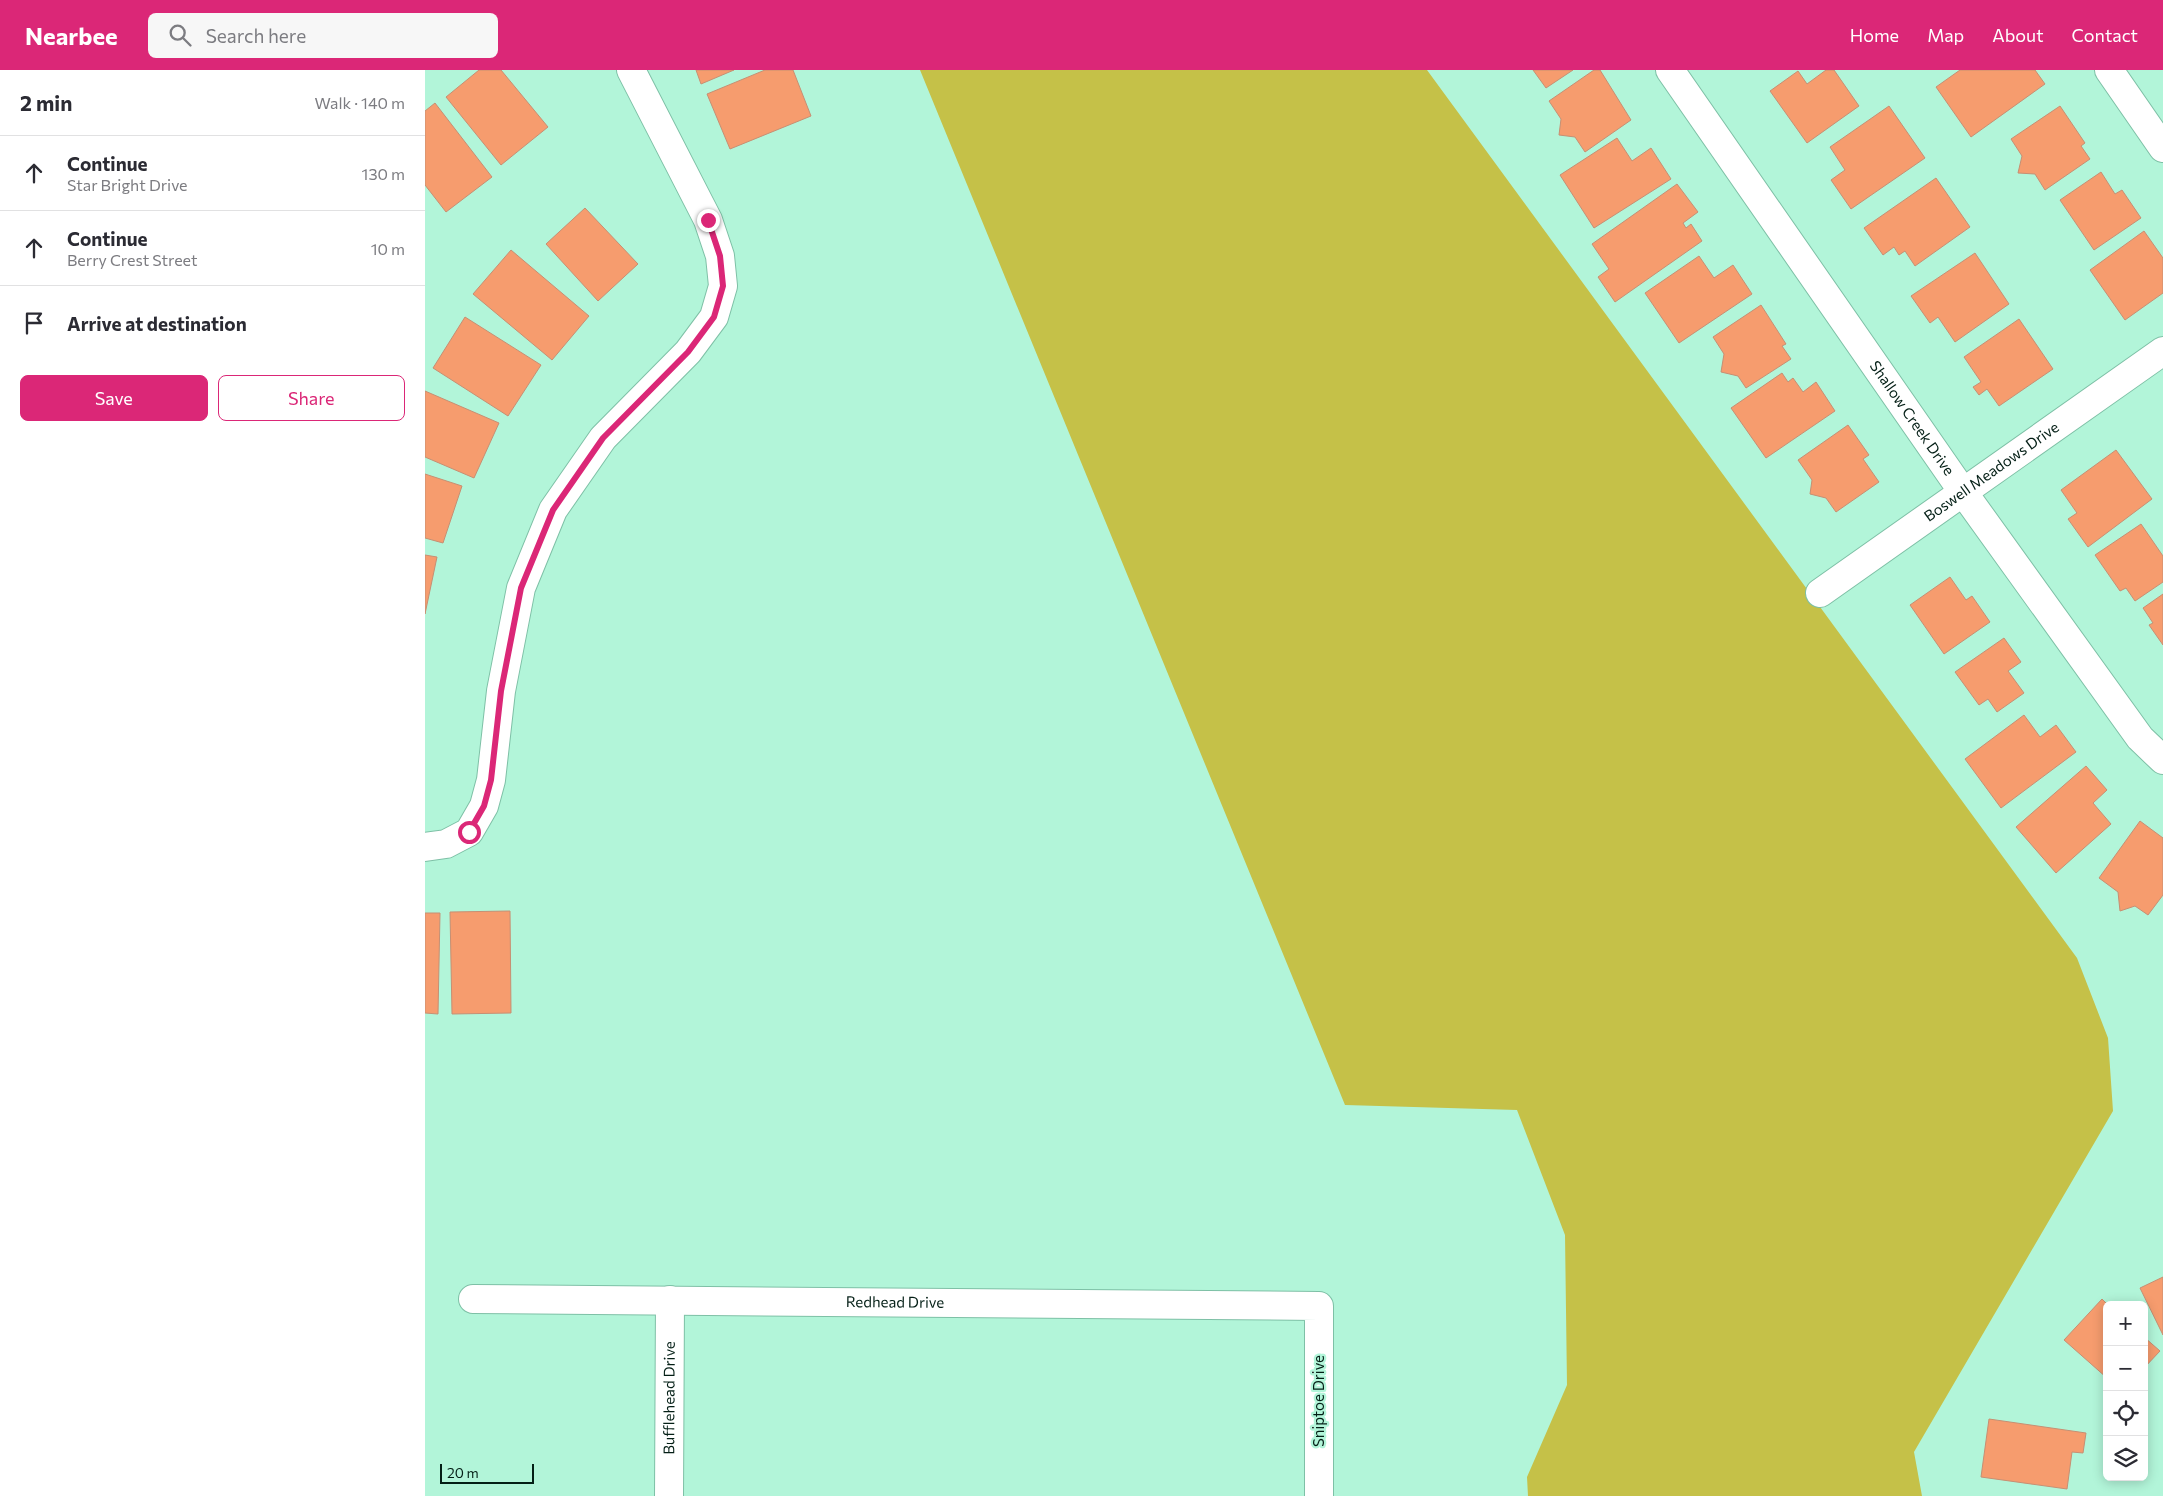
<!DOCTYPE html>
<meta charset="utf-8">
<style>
:root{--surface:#fff;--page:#f7f7f7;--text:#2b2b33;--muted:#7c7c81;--line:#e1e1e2;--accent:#db2777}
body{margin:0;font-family:Commissioner,sans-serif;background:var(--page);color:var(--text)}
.controls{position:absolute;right:15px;bottom:15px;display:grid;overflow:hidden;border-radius:8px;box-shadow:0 2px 12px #0003}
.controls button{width:45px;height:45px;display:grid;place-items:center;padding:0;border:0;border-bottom:1px solid var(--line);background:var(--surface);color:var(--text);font:25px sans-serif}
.scale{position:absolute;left:15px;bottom:12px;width:94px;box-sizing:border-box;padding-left:5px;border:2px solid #041f16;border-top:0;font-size:14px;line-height:18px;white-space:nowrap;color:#041f16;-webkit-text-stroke:4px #b2f5d9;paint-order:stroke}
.stop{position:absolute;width:15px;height:15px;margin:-11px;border:4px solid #db2777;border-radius:50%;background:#fff}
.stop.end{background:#db2777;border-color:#fff;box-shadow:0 1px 5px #0008}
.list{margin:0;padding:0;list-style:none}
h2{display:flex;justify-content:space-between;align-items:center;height:65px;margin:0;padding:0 20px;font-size:21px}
h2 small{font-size:16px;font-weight:400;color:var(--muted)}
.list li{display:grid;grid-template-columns:32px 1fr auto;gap:15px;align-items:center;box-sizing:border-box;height:75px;padding:0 20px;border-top:1px solid var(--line)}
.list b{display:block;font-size:19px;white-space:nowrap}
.list p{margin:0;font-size:16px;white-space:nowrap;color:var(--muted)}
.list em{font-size:16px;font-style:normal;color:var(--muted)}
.actions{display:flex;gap:10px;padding:15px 20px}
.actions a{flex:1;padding:11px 0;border:1px solid var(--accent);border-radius:8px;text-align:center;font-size:18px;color:var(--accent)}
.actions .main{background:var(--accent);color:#fff}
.icon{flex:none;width:28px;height:28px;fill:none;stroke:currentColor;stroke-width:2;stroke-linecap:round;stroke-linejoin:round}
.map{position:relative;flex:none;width:1738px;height:1426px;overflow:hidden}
header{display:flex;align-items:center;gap:30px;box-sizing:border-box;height:70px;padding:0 25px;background:var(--accent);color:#fff}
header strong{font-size:24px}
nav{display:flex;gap:28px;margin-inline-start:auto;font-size:18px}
.search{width:350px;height:45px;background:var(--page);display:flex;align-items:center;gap:12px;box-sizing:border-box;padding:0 18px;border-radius:8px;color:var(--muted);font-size:19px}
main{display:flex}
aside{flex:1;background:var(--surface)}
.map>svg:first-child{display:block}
.green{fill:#c5c148}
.building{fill:#f69c6e;stroke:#c68f73}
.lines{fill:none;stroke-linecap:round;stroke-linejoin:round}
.street-casing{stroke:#7ec0a6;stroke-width:30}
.street{stroke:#fff;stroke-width:28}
.route{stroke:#db2777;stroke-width:6}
.labels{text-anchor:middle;stroke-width:4.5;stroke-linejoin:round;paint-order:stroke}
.street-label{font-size:15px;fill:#041f16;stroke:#b2f5d9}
</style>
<header>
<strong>Nearbee</strong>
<div class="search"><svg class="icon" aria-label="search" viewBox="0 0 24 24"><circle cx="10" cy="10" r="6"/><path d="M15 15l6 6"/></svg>Search here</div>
<nav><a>Home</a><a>Map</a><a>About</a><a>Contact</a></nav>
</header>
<main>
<aside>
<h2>2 min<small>Walk · 140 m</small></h2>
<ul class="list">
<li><svg class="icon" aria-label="ahead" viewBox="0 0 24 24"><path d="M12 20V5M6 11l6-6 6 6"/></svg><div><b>Continue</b><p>Star Bright Drive</p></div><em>130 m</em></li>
<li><svg class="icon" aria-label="ahead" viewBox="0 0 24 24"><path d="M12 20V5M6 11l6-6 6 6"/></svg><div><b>Continue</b><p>Berry Crest Street</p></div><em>10 m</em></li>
<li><svg class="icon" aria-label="arrive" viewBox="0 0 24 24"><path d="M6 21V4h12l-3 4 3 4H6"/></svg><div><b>Arrive at destination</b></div></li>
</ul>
<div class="actions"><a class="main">Save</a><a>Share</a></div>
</aside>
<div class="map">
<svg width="1738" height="1426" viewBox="0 0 1738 1426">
<rect width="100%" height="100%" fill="#b2f5d9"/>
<path class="green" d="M495 0H1002L1652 888 1683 968 1688 1041 1489 1382 1497 1426H1103L1102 1407 1142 1315 1140 1165 1092 1040 920 1035Z"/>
<path class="building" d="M54 0H76L123 57 76 95 21 27Z
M271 0H309L276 14Z
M340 0H368L386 46 305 79 282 24Z
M1108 0H1148L1121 18Z
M1169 0H1175L1206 50 1160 82 1150 67 1134 65 1136 49 1124 31Z
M1401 0H1409L1434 36 1382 73 1345 21 1373 1 1382 14Z
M1535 0H1610L1620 14 1546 67 1511 17Z
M10 33 67 107 21 142 0 115V41Z
M1464 36 1500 88 1426 139 1406 110 1420 100 1405 77Z
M1635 36 1660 73 1656 76 1665 89 1620 120 1610 104 1593 103 1597 86 1586 69Z
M1192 68 1207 91 1226 78 1246 109 1169 158 1135 105Z
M1676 102 1690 124 1697 120 1716 148 1669 180 1635 130Z
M1511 108 1545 157 1490 196 1480 181 1474 185 1469 177 1458 185 1439 158Z
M1252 114 1273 142 1258 153 1261 158 1266 154 1277 171 1190 232 1173 207 1184 199 1167 174Z
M160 138 213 194 173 231 121 174Z
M1719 161 1738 188V223L1700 250 1665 200Z
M86 180 164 246 127 290 48 224Z
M1550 183 1584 234 1530 272 1513 247 1505 253 1486 226Z
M1274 186 1289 208 1308 195 1327 224 1254 273 1220 223Z
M1336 235 1361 274 1357 276 1366 289 1321 318 1313 306 1296 302 1299 284 1288 267Z
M40 247 116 295 83 346 8 298Z
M1594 249 1628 299 1574 336 1562 319 1554 325 1548 317 1556 312 1539 287Z
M1357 303 1363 312 1368 308 1378 322 1391 312 1410 341 1341 388 1306 338Z
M0 321 74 353 49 408 0 387Z
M1423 355 1444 385 1438 389 1454 412 1411 442 1401 428 1385 424 1387 410 1373 390Z
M1691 380 1727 429 1663 477 1643 449 1652 443 1636 420Z
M0 404 37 416 18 473 0 468Z
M1716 454 1738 486V512L1710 531 1701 518 1695 521 1670 485Z
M0 485 12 487 0 544Z
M1525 507 1541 530 1547 526 1565 552 1519 584 1485 535Z
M1738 524V575L1724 555 1728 553 1718 538Z
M1579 568 1596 592 1583 601 1599 623 1572 642 1563 629 1554 635 1530 602Z
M1599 645 1615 667 1631 655 1651 682 1576 738 1540 689Z
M1661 696 1682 720 1668 733 1686 754 1631 803 1591 757Z
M1715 751 1738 768V825L1723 845 1710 836 1695 841 1693 822 1674 808Z
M85 841 86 943 27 944 25 842Z
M0 843H15L13 944 0 943Z
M1738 1207V1265L1715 1218Z
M1677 1229 1683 1235H1682V1308L1639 1270Z
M1719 1267 1735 1281 1719 1298Z
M1564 1349 1661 1363 1658 1383 1647 1382 1642 1419 1556 1407Z"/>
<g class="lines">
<defs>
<g id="street">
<path id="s1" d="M1245 0 1538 422 1715 668 1738 690"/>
<path d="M1684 0 1738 78"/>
<path id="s2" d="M1395 523 1738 281"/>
<path d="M0 777 21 774 44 762 59 736 66 710 76 621 96 518 128 440 178 368 263 282 289 247 298 216 295 186 283 150 206 0"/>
<path id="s3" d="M48 1229 894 1236V1426"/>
<path id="s4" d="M244 1426 245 1230"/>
</g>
</defs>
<use href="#street" class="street-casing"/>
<use href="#street" class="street"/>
</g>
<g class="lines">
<path class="route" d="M44 762 59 736 66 710 76 621 96 518 128 440 178 368 263 282 289 247 298 216 295 186 283 150"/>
</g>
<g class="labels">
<g class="street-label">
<text dy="5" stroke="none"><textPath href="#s1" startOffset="424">Shallow Creek Drive</textPath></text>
<text dy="5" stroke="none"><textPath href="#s2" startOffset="210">Boswell Meadows Drive</textPath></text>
<text dy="5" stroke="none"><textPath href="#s3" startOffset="422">Redhead Drive</textPath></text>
<text dy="5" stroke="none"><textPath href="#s4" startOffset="98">Bufflehead Drive</textPath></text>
<text transform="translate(894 1331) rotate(-90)" y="5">Sniptoe Drive</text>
</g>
</g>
</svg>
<div class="controls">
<button>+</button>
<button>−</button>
<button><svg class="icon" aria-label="locate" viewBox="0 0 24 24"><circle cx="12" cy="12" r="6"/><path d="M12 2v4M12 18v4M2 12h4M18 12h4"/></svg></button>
<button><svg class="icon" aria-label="layers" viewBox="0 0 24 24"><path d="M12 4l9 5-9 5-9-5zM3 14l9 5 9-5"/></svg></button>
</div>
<div class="scale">20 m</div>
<div class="stop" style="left:44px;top:762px"></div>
<div class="stop end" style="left:283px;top:150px"></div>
</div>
</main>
